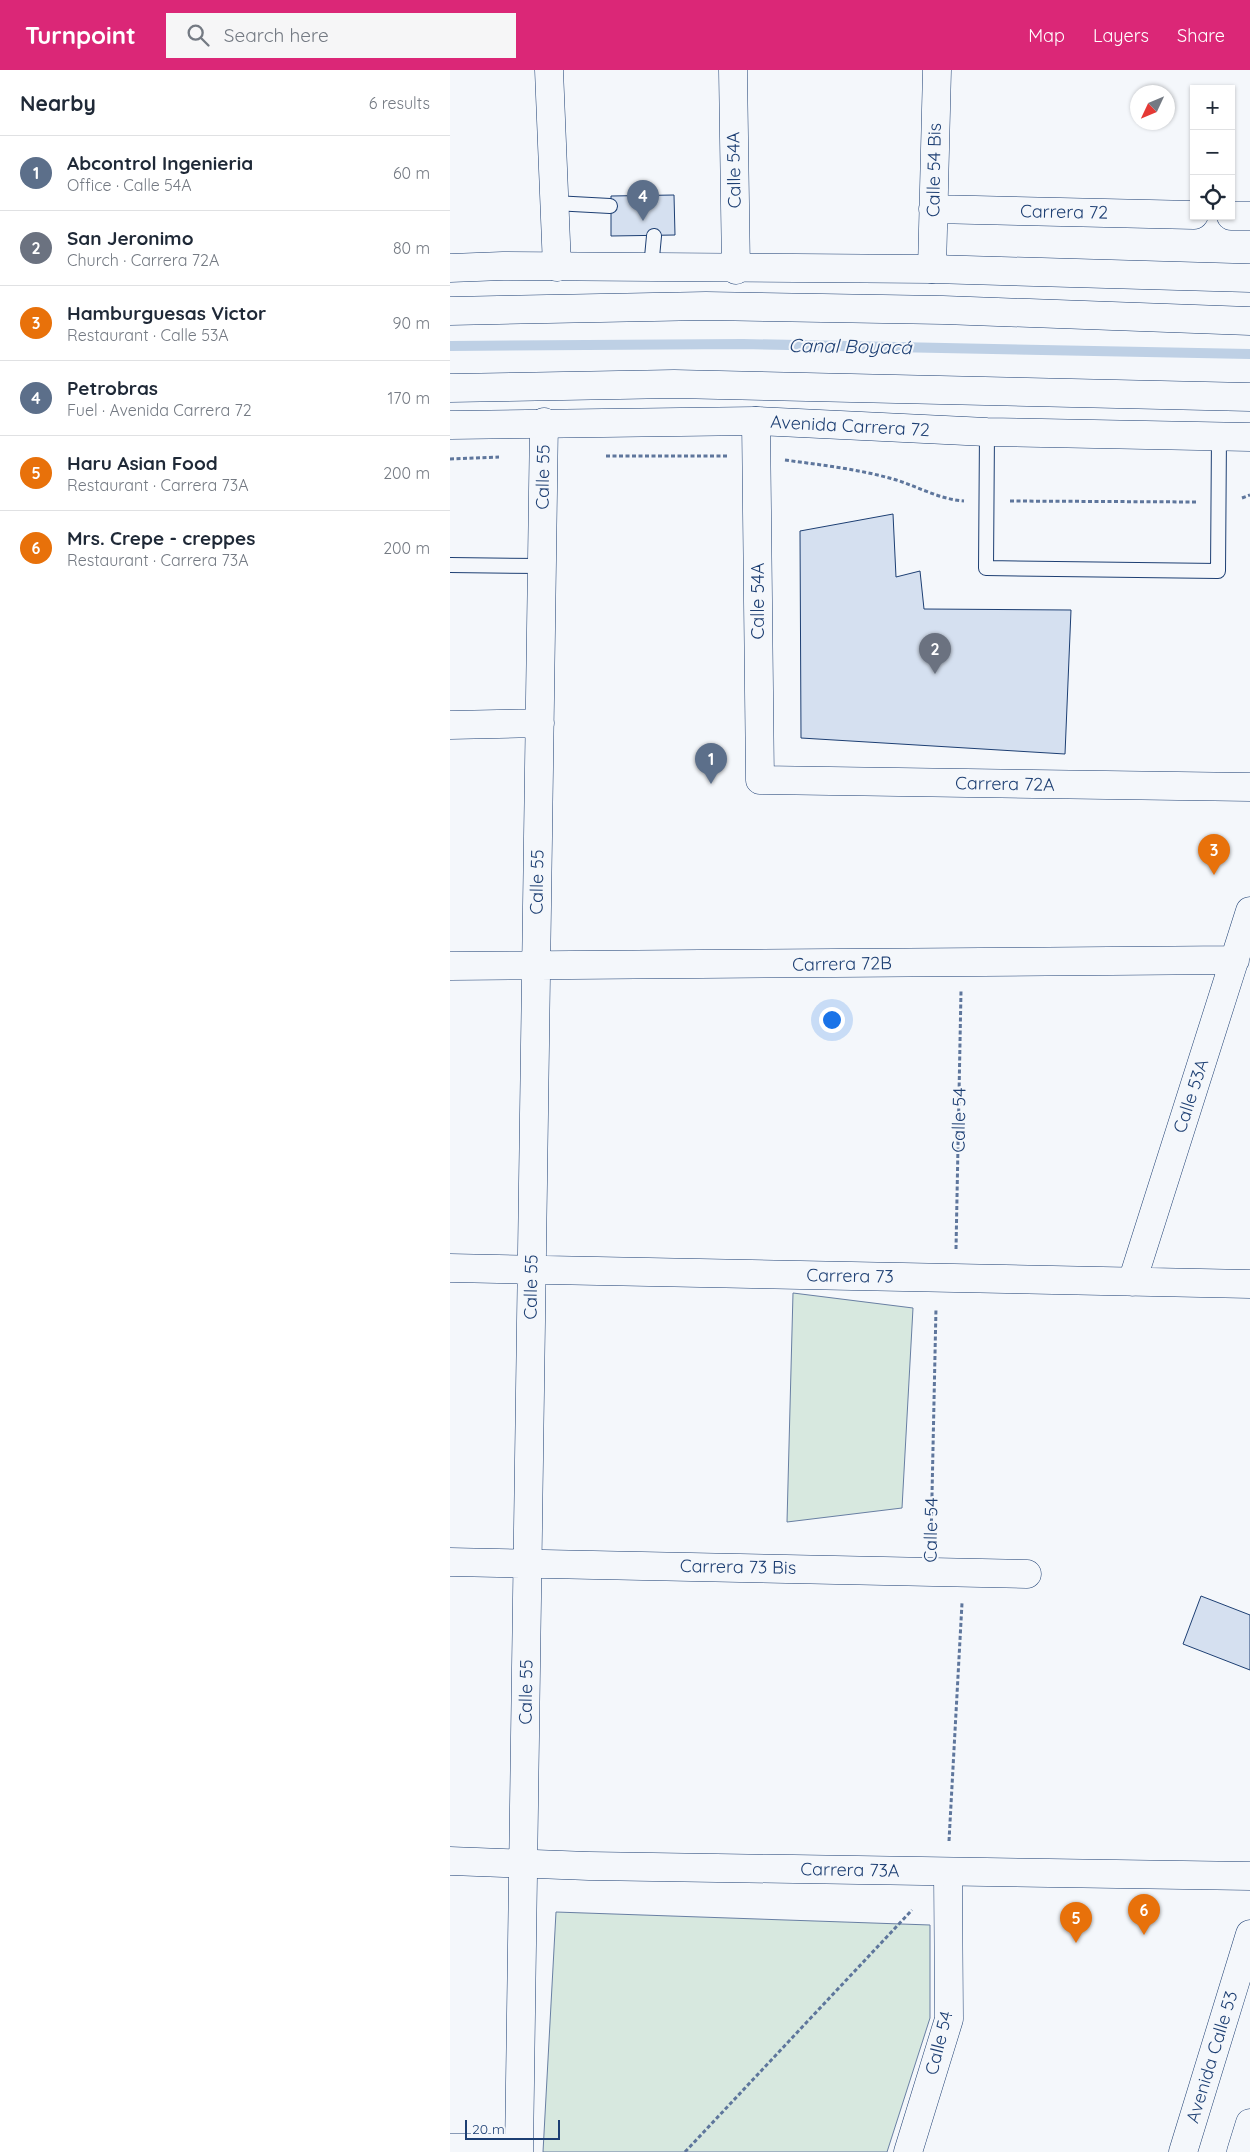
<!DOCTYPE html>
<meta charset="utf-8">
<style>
:root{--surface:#fff;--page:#f6f6f7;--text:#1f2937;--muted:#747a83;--line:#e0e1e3;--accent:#db2777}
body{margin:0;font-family:Quicksand,sans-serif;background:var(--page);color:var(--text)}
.controls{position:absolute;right:15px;top:15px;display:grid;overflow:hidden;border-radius:0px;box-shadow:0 1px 4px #0004}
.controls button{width:45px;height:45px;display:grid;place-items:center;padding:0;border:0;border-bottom:1px solid var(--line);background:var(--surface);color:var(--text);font:25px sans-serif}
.compass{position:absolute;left:680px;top:15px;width:45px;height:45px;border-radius:50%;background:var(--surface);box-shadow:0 1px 4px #0004;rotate:226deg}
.scale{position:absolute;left:15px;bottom:12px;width:95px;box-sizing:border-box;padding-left:5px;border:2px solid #1d3f73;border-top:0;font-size:14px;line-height:18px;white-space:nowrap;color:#1d3f73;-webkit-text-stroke:4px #f4f7fb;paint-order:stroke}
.you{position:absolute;left:381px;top:949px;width:18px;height:18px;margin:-12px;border:4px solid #fff;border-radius:50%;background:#1a73e8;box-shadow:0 0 0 8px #1a73e833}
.badge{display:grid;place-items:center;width:32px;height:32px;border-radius:50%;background:var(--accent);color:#fff;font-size:16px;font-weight:700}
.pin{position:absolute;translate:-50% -41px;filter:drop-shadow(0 1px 2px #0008)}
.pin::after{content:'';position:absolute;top:26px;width:18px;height:15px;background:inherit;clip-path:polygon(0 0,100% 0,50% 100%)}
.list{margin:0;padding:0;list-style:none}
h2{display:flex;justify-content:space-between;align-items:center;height:65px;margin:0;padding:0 20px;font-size:21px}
h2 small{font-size:16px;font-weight:400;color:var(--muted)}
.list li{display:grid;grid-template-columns:32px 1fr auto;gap:15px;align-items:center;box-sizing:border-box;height:75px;padding:0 20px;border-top:1px solid var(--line)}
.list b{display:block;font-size:19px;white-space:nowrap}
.list p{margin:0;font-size:16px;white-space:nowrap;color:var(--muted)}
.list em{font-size:16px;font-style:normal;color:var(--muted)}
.icon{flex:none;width:28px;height:28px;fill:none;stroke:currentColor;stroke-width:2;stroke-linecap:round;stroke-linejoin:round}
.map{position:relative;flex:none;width:800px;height:2082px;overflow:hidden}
header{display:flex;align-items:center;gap:30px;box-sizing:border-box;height:70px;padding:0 25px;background:var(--accent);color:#fff}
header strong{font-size:24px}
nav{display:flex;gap:28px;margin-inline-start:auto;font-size:18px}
.search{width:350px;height:45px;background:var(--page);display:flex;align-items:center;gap:12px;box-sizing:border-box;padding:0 18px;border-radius:0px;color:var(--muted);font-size:19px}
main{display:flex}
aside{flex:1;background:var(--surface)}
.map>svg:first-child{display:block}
.green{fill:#d7e8df;stroke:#687fa3}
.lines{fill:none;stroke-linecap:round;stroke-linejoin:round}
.stream{stroke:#bed0e5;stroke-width:10}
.building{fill:#d5e0f0;stroke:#1d3f73}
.service-casing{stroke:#1d3f73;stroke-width:16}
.minor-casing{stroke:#1d3f73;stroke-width:29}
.tertiary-casing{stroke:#1d3f73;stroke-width:29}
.secondary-casing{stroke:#1d3f73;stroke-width:29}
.trunk-casing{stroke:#1d3f73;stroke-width:29}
.path{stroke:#5e769c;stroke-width:3;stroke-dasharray:4 2.5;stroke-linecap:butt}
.service{stroke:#f4f7fb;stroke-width:14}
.minor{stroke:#f4f7fb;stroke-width:28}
.tertiary{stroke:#f4f7fb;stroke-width:28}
.secondary{stroke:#f4f7fb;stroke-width:28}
.trunk{stroke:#f4f7fb;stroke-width:28}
.labels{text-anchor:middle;stroke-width:4;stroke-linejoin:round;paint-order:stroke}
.street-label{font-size:18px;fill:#1d3f73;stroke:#f4f7fb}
.water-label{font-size:19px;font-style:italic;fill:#1d3f73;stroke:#f4f7fb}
</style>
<header>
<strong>Turnpoint</strong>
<div class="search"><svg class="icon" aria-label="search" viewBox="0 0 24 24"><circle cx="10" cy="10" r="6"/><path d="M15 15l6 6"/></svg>Search here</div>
<nav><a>Map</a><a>Layers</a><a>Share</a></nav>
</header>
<main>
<aside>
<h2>Nearby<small>6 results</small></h2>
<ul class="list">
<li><span class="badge" style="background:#5c6f8a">1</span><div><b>Abcontrol Ingenieria</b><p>Office · Calle 54A</p></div><em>60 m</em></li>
<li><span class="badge" style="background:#6b7280">2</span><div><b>San Jeronimo</b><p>Church · Carrera 72A</p></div><em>80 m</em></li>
<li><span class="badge" style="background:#e8710a">3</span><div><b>Hamburguesas Victor</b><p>Restaurant · Calle 53A</p></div><em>90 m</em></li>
<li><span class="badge" style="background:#5c6f8a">4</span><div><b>Petrobras</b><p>Fuel · Avenida Carrera 72</p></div><em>170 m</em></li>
<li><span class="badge" style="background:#e8710a">5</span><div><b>Haru Asian Food</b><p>Restaurant · Carrera 73A</p></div><em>200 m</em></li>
<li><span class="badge" style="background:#e8710a">6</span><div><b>Mrs. Crepe - creppes</b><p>Restaurant · Carrera 73A</p></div><em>200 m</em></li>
</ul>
</aside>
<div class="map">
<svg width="800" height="2082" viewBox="0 0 800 2082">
<rect width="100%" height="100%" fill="#f4f7fb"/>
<path class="green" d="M343 1223 463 1238 452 1438 337 1452Z
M106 1842 480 1855V1948L437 2082H93Z"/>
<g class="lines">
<path class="stream" d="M0 276 293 274 800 284"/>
</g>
<path class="building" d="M224 125 225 165 161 166V126Z
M443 444 446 507 470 501 474 539 621 540 615 684 351 668 350 461Z
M751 1526 800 1545V1600L733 1574Z"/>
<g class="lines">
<defs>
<path id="service" d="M104 133 160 136
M201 198 204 166
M537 362 536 498 768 501 769 366
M0 495 92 496"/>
<path id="minor" d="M99 0 107 197
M283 0 286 200
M483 139 744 145
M781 146H800
M482 199 487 0
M306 351 310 710 800 717
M0 655 90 653
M0 896 785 890
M0 1198 800 1214
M682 1212 800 841
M0 1492 577 1504
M0 2078H69
M69 2082 94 352
M458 2082 499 1949 498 1802"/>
<path id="tertiary" d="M0 1791 139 1796 800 1806"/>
<path id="secondary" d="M733 2082 800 1864
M791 2082 800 2053"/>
<path id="trunk" d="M0 198 53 196 482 199 800 208
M0 241 256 236 493 240 800 251
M0 318 224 314 800 327
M0 355 306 351 537 362 800 367"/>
</defs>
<use href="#service" class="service-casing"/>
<use href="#minor" class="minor-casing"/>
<use href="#tertiary" class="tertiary-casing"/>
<use href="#secondary" class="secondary-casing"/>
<use href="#trunk" class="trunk-casing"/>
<path class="path" d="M156 386H277
M0 389 49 387
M335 390C371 395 408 399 443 409 467 416 488 429 514 431
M792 428 800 425
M560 431 746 432
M506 1179 511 921
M481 1472 486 1238
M499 1771 512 1533
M235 2082 462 1840"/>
<use href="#service" class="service"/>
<use href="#minor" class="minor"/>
<use href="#tertiary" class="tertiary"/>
<use href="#secondary" class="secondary"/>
<use href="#trunk" class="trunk"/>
</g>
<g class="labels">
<g class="street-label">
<text transform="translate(284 100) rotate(-91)" y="6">Calle 54A</text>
<text transform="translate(484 100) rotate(-89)" y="6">Calle 54 Bis</text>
<text transform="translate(614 142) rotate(1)" y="6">Carrera 72</text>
<text transform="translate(400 356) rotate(3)" y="6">Avenida Carrera 72</text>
<text transform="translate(93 407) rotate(-89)" y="6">Calle 55</text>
<text transform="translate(308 531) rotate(-90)" y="6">Calle 54A</text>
<text transform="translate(555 714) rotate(1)" y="6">Carrera 72A</text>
<text transform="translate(87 812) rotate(-89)" y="6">Calle 55</text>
<text transform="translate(392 894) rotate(-1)" y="6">Carrera 72B</text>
<text transform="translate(741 1026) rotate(-72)" y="6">Calle 53A</text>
<text transform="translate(509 1050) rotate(-89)" y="6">Calle 54</text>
<text transform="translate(400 1206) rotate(1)" y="6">Carrera 73</text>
<text transform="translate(81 1217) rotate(-89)" y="6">Calle 55</text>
<text transform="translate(481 1460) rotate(-89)" y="6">Calle 54</text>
<text transform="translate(288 1497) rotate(1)" y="6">Carrera 73 Bis</text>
<text transform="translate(76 1622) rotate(-89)" y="6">Calle 55</text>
<text transform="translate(400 1800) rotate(1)" y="6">Carrera 73A</text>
<text transform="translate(489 1973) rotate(-76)" y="6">Calle 54</text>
<text transform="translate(762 1987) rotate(-73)" y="6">Avenida Calle 53</text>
</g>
<g class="water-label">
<text transform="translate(400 276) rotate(1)" y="7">Canal Boyacá</text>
</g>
</g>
</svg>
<div class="controls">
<button>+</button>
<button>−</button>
<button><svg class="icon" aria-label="locate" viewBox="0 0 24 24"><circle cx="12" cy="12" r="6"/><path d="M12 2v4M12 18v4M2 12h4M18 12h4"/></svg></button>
</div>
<svg class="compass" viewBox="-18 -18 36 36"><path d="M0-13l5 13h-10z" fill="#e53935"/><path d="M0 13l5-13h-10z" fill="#747a83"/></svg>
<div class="scale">20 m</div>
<div class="you"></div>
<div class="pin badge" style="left:261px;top:714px;background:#5c6f8a">1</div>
<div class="pin badge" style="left:485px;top:604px;background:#6b7280">2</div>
<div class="pin badge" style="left:764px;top:805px;background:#e8710a">3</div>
<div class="pin badge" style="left:193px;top:151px;background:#5c6f8a">4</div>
<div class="pin badge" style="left:626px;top:1873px;background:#e8710a">5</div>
<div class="pin badge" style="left:694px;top:1865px;background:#e8710a">6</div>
</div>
</main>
